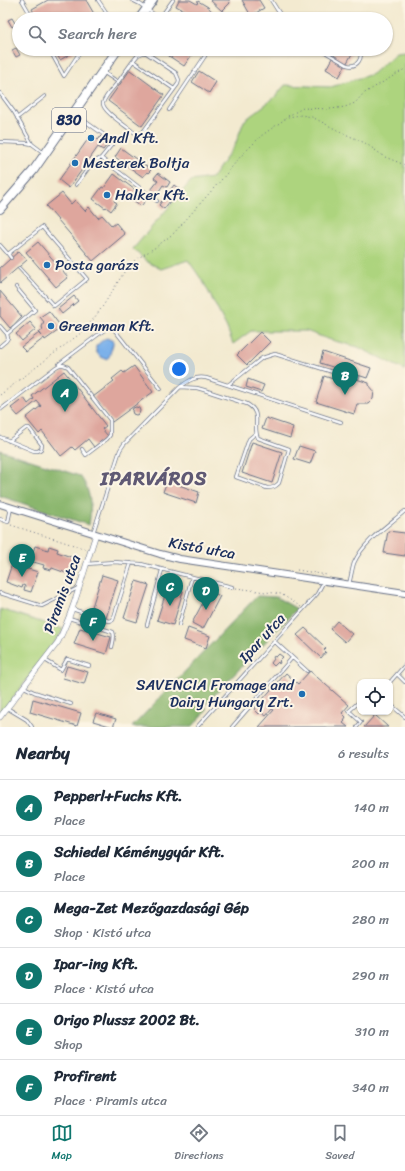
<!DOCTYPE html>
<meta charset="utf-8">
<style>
:root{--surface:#fff;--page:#f6f6f7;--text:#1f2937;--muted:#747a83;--line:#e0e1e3;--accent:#0f766e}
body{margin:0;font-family:Sriracha,sans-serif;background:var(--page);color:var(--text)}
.controls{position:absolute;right:12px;bottom:12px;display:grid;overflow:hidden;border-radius:8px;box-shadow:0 1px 3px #0004}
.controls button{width:36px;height:36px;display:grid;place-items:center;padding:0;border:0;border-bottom:1px solid var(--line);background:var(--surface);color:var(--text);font:20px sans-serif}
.you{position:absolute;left:179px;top:369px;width:14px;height:14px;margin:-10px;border:3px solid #fff;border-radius:50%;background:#1a73e8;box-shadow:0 0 0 6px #1a73e833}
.badge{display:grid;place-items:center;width:26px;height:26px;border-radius:50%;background:var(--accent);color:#fff;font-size:13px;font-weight:700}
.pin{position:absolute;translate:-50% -33px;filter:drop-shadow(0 1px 2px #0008)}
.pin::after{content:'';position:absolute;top:21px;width:14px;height:12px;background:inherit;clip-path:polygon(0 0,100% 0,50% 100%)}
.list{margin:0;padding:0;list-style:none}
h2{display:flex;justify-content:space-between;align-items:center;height:52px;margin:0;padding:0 16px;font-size:17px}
h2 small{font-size:13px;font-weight:400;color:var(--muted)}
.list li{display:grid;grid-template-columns:26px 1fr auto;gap:12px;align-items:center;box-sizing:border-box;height:56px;padding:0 16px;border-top:1px solid var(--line)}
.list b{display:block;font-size:15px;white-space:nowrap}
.list p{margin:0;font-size:13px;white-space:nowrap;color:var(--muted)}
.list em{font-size:13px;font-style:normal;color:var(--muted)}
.icon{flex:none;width:22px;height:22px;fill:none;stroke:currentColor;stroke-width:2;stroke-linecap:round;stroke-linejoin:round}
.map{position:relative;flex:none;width:405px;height:727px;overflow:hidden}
.search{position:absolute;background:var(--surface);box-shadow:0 1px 3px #0004;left:12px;right:12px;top:12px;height:44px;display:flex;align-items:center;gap:10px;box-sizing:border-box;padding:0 14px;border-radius:22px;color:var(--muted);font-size:15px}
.sheet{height:388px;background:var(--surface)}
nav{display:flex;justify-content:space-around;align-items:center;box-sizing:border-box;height:56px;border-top:1px solid var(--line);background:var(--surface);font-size:11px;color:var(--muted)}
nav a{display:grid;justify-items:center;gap:2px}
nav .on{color:var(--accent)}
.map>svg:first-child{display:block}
.green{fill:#add47e;stroke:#64826e}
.forest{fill:#8ab66d;stroke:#527266}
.water{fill:#7cb1ea;stroke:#4c70a4}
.building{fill:#dea69d}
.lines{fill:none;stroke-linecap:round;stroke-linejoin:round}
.service-casing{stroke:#677086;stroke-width:4}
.minor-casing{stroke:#677086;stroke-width:6}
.tertiary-casing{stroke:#677086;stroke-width:8}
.primary-casing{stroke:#677086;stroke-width:10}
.path{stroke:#677086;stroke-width:1;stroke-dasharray:1 3;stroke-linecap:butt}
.service{stroke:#fff;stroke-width:2.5}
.minor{stroke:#fff;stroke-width:5}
.tertiary{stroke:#fff;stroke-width:6}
.primary{stroke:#fff;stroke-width:8}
.poi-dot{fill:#1f6fb2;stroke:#fcf5e5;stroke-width:1.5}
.labels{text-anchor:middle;stroke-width:4;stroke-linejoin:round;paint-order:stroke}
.shield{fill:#fcf5e5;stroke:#5e6a86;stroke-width:1}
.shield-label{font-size:14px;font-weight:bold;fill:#1b2f5e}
.poi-label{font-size:15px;fill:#1b2f5e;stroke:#fcf5e5;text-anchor:start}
.street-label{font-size:15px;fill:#1b2f5e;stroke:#fcf5e5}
.district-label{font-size:19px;font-weight:bold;letter-spacing:1px;fill:#5f5974;stroke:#fcf5e5}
</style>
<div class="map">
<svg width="405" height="727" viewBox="0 0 405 727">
<rect width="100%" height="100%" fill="#fcf5e5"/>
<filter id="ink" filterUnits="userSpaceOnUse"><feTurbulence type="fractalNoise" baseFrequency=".025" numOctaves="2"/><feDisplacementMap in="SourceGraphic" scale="8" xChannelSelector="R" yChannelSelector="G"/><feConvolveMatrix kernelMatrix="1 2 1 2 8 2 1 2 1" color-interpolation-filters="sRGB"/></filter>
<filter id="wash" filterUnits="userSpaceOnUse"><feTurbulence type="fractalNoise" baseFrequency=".012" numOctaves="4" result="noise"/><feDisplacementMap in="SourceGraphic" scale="16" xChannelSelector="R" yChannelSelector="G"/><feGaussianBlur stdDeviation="0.9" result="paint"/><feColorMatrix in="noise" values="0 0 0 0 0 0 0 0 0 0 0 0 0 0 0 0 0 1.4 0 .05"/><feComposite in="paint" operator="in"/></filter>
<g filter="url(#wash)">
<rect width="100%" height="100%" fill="#f3ead0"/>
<path class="green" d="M405 52V370L358 347 331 340 306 331H251L233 344 227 328 204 283 188 260 161 269 146 261 133 249 191 181 212 178 235 145 244 121 275 97 285 85 331 87 372 74 396 53Z
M0 609 63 629 62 632 0 716Z"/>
<path class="forest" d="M0 450 80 476C91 490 92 508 89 525L0 496Z
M257 596 276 597 297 609 205 705 207 710 192 727H132Z"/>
<path class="water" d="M107 338 113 341V344L109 357 106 359C99 357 95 353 96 346L104 339Z"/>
<g id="blocks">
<path class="building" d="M48 0H86L97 19H37L32 9Z
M179 0H190L197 4 198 1 208 7 219 19H200L176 6Z
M210 0H229L230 3 222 11Z
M242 0H259L264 8 251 16Z
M12 18 16 25 12 27 8 20Z
M16 48 20 55 16 57 12 50Z
M54 49H79L60 60Z
M161 49H188L193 53 184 66 160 50Z
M337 49H348L353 52 339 77 326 69Z
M130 70 164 95 142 126 108 101Z
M199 71 216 82 209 93 192 82Z
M91 135 98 140 101 136 106 141 107 145 103 150 98 147 69 188 59 180Z
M121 148 151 170 148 173 147 172 143 177 115 157Z
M158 173 170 182 167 187 163 185 157 194 151 190 158 181 154 178Z
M114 174 147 199 141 206 121 191 114 201 117 203 111 211 106 207 105 208 93 199 102 187 104 188Z
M174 185 179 189 164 209 159 205Z
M62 193 71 204 75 200 85 211 89 207 98 218 102 215 112 226 116 223 125 234 93 261 46 206Z
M38 242 68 277 56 287 26 252Z
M19 251 27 260 0 283V268Z
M0 291 22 317 10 328 0 316Z
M74 296 78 301 62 314 58 309Z
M49 311 62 328 45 340 44 338 26 352 21 347 39 333 42 336 39 332 43 330 42 327 44 322 40 317Z
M30 322 36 329 22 341 16 334Z
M260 332 270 342 247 365 237 355Z
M323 352 371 368 367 378 320 363Z
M134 366 153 392 112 422 93 397 114 381 112 379 122 371 124 373Z
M64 371 106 426 102 429 108 436 94 447 88 439 75 450 72 447 61 456 42 431 39 434 26 418 41 406 37 401 18 416 11 408 24 398 28 404 34 399 32 396Z
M337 375 352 380 353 378 369 383V385L374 391 373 399 368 404H357L354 414 316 402 324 376 336 380Z
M248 379 264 385 261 392 246 387Z
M132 411a4 4 0 1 1 8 0a4 4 0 1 1-8 0Z
M266 418 293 427 290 438 262 429Z
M252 442 282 452 272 483 242 473Z
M299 446 315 451 310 464 294 459Z
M167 481 199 492 196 503 163 492Z
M388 531 405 533V556L384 553Z
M35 546 48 550 49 546 58 549 57 552 74 558 69 574 52 568 51 570 43 568 44 565 30 561Z
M12 564 38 572 31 592 24 590 25 586 23 585 22 588 6 582Z
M102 575 118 580 106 618 90 613Z
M136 581 149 585 137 622 124 618Z
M168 586 183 591 173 625 157 620Z
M209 591 220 596 203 629 192 623Z
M337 621 352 634 345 642 330 629Z
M80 628 111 637 106 654 74 644Z
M188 628 210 636 206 648 184 640Z
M305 628 326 648 324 650 326 652 321 658 297 635Z
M279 654 283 657 279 661 280 662 279 664 278 662 274 666 271 663 274 659 273 658 274 656 276 657Z
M67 666 88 672 84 684 63 678Z
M310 671 349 705 342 713 346 717 344 720 345 721 343 723 348 727H259L274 710 272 709 266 716 261 712 259 714 254 709 286 673 298 684Z
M33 699 81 713 77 726 30 712Z
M96 713 116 719 113 727 93 721Z
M375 715 388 727H364Z"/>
</g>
</g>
<g filter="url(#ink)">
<use href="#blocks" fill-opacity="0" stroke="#677086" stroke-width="1"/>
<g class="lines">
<defs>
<path id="service" d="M22 0 33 19
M98 0 106 12 102 19
M132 0 140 4 160 19
M271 0 283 19
M163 14 173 0
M49 49 64 76 82 49
M320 49 347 65C357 68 364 58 359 49
M150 55 154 49
M103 72 118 82 133 61 174 89
M118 82C113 88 105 96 103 103 102 111 126 126 132 131 136 134 139 135 143 132L178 84 179 80 176 73 145 52 138 55 133 61
M0 93 14 112 32 144
M169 110 205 56 206 53 203 49
M75 114 114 142 101 158 92 163 76 185
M17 118 45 96
M0 142 27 143 32 144 44 153
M101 158 157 201
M0 245 8 254 42 227 87 279 54 306 19 268
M8 254 11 258
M0 326 7 334 8 338 6 341 0 346
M7 334 35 310 16 287
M59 364 107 328H113L161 389
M228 385 262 358 275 354 336 373 358 377
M180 387 197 388 204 390 247 404C263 413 252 425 258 438L289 449 279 483C275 487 273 488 267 488L236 477 249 439 256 433
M0 410 56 367C60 364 63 364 68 367L110 420V435L107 439 86 455 82 449
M0 437 5 439 34 451H38L41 449 42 445 29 428H26L9 441
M0 519 8 522 11 508
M93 533 120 450 124 444 180 387C188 381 195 376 206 378L341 422
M86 564 114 562 141 564 232 587
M349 584C351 577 352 569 354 563 364 541 387 526 405 511
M0 593 42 606 78 588
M72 609 109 621 113 620 131 563
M69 618 113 632C115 637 113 642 112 647
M147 625 162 570
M179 625 192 577
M274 641 307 671
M45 660 61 670 67 659 89 666
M397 674 405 682
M390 682 405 665
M24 687 34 692 71 704
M390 704 405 717
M7 708 27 720 32 727
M197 727 317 594 324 581
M232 727 292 658
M357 727 361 722 349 711 360 701"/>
<path id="minor" d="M0 717 58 642C75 608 84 570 96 534"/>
<path id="tertiary" d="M0 504 160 554 180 559 405 593"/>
<path id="primary" d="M139 19 153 0
M0 209 33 171 118 49"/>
</defs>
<use href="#service" class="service-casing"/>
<use href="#minor" class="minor-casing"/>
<use href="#tertiary" class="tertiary-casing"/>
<use href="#primary" class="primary-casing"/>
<path class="path" d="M288 116 303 108 331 109 345 107 355 103 363 94 405 69
M0 395 86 329 103 306 126 269 135 260 156 247 174 233 222 179 241 156 261 136 288 117 301 115 312 117 343 133 365 143 385 157 405 165
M11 525 86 549
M297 570 327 575
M236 588 281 594 301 607"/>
<use href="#service" class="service"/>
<use href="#minor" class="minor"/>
<use href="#tertiary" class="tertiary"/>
<use href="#primary" class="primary"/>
</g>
</g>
<g class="poi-dot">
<circle cx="91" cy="138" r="4"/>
<circle cx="75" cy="163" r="4"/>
<circle cx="107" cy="195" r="4"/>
<circle cx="47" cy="265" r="4"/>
<circle cx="51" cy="326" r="4"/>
<circle cx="302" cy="694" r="4"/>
</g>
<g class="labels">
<rect class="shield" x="52" y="108" width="34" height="24" rx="3"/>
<g class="shield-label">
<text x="69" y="125">830</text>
</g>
<g class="poi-label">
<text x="99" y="143">Andl Kft.</text>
<text x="83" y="168">Mesterek Boltja</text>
<text x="115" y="200">Halker Kft.</text>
<text x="55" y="270">Posta garázs</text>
<text x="59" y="331">Greenman Kft.</text>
<text x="294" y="690" text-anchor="end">SAVENCIA Fromage and<tspan x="294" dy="17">Dairy Hungary Zrt.</tspan></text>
</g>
<g class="street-label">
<text transform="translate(202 548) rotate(10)" y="5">Kistó utca</text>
<text transform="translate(62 594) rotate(-70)" y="5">Piramis utca</text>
<text transform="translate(262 638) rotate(-48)" y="5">Ipar utca</text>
</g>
<g class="district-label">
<text x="154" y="485">IPARVÁROS</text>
</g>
</g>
</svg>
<div class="controls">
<button><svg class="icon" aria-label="locate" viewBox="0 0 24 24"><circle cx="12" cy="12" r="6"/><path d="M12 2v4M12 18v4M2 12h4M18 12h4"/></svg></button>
</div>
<div class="you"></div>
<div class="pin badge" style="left:65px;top:412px">A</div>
<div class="pin badge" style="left:345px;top:395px">B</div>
<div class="pin badge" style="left:170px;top:606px">C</div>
<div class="pin badge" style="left:206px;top:610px">D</div>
<div class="pin badge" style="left:22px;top:577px">E</div>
<div class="pin badge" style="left:93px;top:641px">F</div>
<div class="search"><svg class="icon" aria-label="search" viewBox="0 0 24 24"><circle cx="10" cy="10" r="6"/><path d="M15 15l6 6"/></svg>Search here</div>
</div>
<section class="sheet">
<h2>Nearby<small>6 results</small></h2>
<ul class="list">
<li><span class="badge">A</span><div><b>Pepperl+Fuchs Kft.</b><p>Place</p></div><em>140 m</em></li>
<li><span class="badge">B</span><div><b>Schiedel Kéménygyár Kft.</b><p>Place</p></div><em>200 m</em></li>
<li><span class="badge">C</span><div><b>Mega-Zet Mezőgazdasági Gép</b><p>Shop · Kistó utca</p></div><em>280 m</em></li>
<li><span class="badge">D</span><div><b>Ipar-ing Kft.</b><p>Place · Kistó utca</p></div><em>290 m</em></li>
<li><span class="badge">E</span><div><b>Origo Plussz 2002 Bt.</b><p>Shop</p></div><em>310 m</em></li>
<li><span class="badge">F</span><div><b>Profirent</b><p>Place · Piramis utca</p></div><em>340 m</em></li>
</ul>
</section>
<nav>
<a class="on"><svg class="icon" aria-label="map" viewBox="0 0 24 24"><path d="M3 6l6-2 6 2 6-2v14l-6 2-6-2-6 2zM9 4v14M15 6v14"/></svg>Map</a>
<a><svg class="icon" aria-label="directions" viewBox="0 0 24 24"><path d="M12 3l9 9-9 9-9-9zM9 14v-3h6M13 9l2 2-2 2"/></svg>Directions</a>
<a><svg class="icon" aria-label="saved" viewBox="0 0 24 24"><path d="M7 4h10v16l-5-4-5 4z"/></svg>Saved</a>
</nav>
